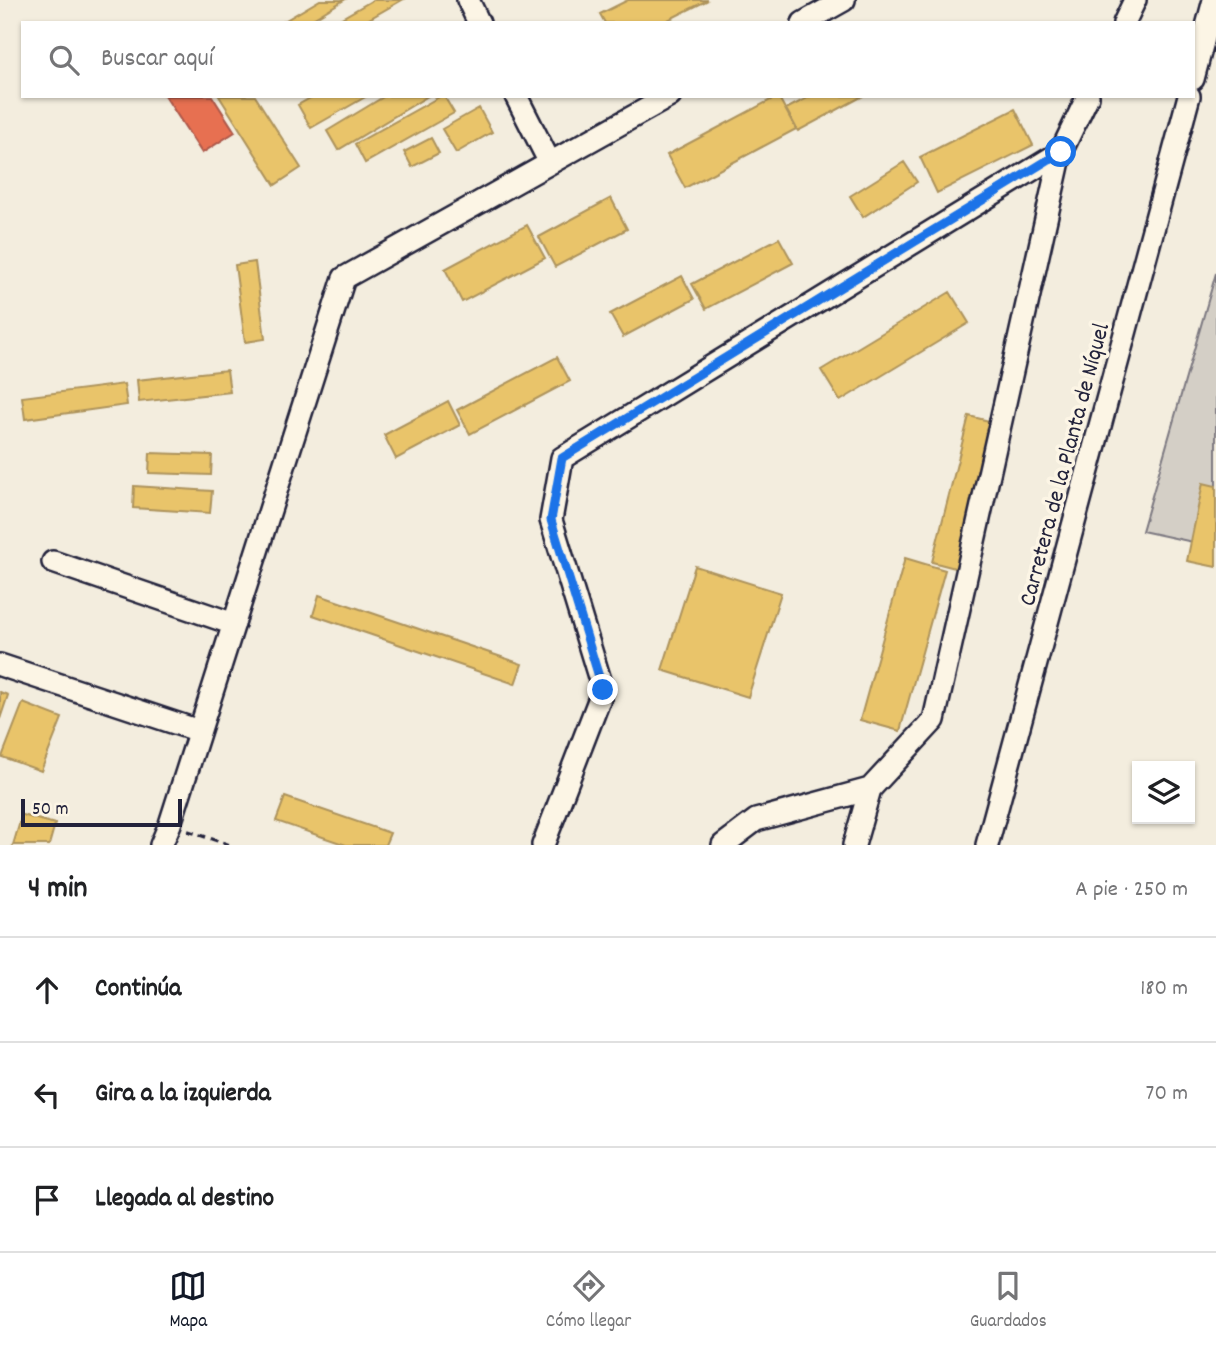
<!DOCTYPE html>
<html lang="es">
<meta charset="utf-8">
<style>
:root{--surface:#fff;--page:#f2f2f2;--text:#202124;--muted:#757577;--line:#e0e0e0;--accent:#111827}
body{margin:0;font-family:Dekko,sans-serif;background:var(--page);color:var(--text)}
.controls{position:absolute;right:21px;bottom:21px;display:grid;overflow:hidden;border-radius:0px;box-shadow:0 2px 5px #0004}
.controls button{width:63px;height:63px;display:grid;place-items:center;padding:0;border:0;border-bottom:2px solid var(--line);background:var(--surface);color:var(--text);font:35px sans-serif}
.scale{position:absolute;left:21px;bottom:18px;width:161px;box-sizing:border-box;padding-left:7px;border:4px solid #22223b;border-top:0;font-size:19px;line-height:24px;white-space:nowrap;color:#22223b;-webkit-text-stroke:5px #fcf5e5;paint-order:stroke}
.stop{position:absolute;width:21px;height:21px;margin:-16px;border:5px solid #1a73e8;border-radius:50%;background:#fff}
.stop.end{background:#1a73e8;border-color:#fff;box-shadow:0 2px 7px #0008}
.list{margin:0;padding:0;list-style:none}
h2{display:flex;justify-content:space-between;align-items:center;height:91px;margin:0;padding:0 28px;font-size:30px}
h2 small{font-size:23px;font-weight:400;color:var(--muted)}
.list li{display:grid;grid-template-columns:46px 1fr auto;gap:21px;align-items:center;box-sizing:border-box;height:105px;padding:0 28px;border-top:2px solid var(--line)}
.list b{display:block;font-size:26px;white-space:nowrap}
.list em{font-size:23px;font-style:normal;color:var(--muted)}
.icon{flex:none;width:38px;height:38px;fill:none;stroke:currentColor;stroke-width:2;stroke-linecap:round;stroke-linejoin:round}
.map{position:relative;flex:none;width:1216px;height:845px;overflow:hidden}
.search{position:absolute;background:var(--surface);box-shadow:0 2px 5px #0004;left:21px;right:21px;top:21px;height:77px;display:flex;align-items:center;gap:18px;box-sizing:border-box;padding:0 24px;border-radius:0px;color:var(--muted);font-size:26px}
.sheet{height:406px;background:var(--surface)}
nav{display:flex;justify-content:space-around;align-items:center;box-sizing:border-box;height:98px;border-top:2px solid var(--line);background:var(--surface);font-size:19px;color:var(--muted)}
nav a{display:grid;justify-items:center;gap:4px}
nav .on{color:var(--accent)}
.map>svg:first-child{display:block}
.green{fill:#d4cfc6;stroke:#7b7880;stroke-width:2}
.homes{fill:#e9c46a;stroke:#ad935c;stroke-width:2}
.shops{fill:#e76f51;stroke:#ac584a;stroke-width:2}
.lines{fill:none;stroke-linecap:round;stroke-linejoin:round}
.minor-casing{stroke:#22223b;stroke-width:26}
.path{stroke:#22223b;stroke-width:3.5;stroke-dasharray:7 5;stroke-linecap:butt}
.minor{stroke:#fcf5e5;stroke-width:21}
.route{stroke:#1a73e8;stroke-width:9}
.labels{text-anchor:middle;stroke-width:7;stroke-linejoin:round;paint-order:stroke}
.street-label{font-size:24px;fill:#22223b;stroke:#fcf5e5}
</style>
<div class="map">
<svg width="1216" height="845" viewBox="0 0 1216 845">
<rect width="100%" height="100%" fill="#f3edde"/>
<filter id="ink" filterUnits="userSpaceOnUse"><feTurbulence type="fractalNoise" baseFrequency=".0143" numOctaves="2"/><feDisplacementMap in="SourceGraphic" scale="14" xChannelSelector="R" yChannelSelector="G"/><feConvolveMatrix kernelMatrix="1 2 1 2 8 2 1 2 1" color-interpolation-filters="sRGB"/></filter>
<g filter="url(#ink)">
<path class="green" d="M1216 273V547L1142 531Z"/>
<path class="homes" d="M320 0H344L306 23H281Z
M373 0H402L362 23H333Z
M628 0H708L662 23H605L600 14Z
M219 96H255L301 168 275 185Z
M314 96H367L311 128 298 105Z
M385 96H428L338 150 327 131Z
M441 96H444L454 113 365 163 355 144Z
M778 96 796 129 685 188 667 155Z
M811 96H863L798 131 786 109Z
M479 108 492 132 456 153 442 129Z
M1015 109 1033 145 937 193 920 157Z
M431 138 439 153 412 167 404 152Z
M904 162 917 182 863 217 850 196Z
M611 198 627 229 555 267 539 237Z
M527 225 545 258 462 302 445 269Z
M779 238 793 263 706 309 692 284Z
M255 262 265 339 245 342 235 265Z
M682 276 694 299 623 337 610 314Z
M950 292 969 323 840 401 821 370Z
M557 357 570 381 470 434 457 410Z
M227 370 230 392 139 402 137 380Z
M124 384 127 405 25 419 22 397Z
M448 401 460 425 396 459 384 435Z
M969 416 997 423 959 569 932 562Z
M150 453 212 455 211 475 149 473Z
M1203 483 1216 486V567L1187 561Z
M134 486 212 491 210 513 133 508Z
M905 558 945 570 900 731 860 720Z
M695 566 781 593 748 697 662 670Z
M319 595 522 664 515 684 313 615Z
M0 692 8 695 0 719Z
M23 703 62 718 41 771 2 757Z
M285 797 390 833 385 845H346L276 821Z
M22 815 55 824 49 845H13Z"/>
<path class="shops" d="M165 96H212L235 132 202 153Z"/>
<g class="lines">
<defs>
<path id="minor" d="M468 0 479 23
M803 23 844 0
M1124 23 1135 0
M1193 79 1214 0
M516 96 550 163
M53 562 234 624
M0 665 199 731
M161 845 170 824 344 278 670 96
M543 845 603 690 551 520 562 458 1061 152 1088 96
M723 845 756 820 870 789
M854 845 870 789 934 720 1061 152
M987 845 1189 96"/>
</defs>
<use href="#minor" class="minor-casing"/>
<path class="path" d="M188 831 230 845"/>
<use href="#minor" class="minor"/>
</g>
</g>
<g class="lines" filter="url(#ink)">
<path class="route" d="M603 690 551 520 562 458 1061 152"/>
</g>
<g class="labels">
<g class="street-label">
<text transform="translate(1063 464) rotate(-75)" y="8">Carretera de la Planta de Níquel</text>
</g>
</g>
</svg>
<div class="controls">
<button><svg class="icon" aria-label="layers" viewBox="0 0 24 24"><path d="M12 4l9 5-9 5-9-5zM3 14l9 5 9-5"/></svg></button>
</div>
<div class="scale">50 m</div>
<div class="stop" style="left:1061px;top:152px"></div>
<div class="stop end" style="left:603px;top:690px"></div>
<div class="search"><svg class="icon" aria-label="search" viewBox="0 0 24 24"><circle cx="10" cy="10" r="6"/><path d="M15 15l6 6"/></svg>Buscar aquí</div>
</div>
<section class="sheet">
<h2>4 min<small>A pie · 250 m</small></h2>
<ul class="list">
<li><svg class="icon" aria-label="ahead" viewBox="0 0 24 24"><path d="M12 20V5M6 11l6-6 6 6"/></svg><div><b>Continúa</b></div><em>180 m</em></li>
<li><svg class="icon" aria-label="left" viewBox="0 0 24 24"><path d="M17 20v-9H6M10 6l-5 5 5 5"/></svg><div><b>Gira a la izquierda</b></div><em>70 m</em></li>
<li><svg class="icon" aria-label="arrive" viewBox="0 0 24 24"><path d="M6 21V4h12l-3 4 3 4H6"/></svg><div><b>Llegada al destino</b></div></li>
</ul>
</section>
<nav>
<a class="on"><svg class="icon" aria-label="map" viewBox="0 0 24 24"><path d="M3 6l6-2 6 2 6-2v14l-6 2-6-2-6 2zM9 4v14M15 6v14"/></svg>Mapa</a>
<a><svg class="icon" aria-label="directions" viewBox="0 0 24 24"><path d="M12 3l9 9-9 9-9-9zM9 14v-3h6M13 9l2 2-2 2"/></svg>Cómo llegar</a>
<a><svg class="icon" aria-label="saved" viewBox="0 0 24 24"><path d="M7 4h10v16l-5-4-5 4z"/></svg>Guardados</a>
</nav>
